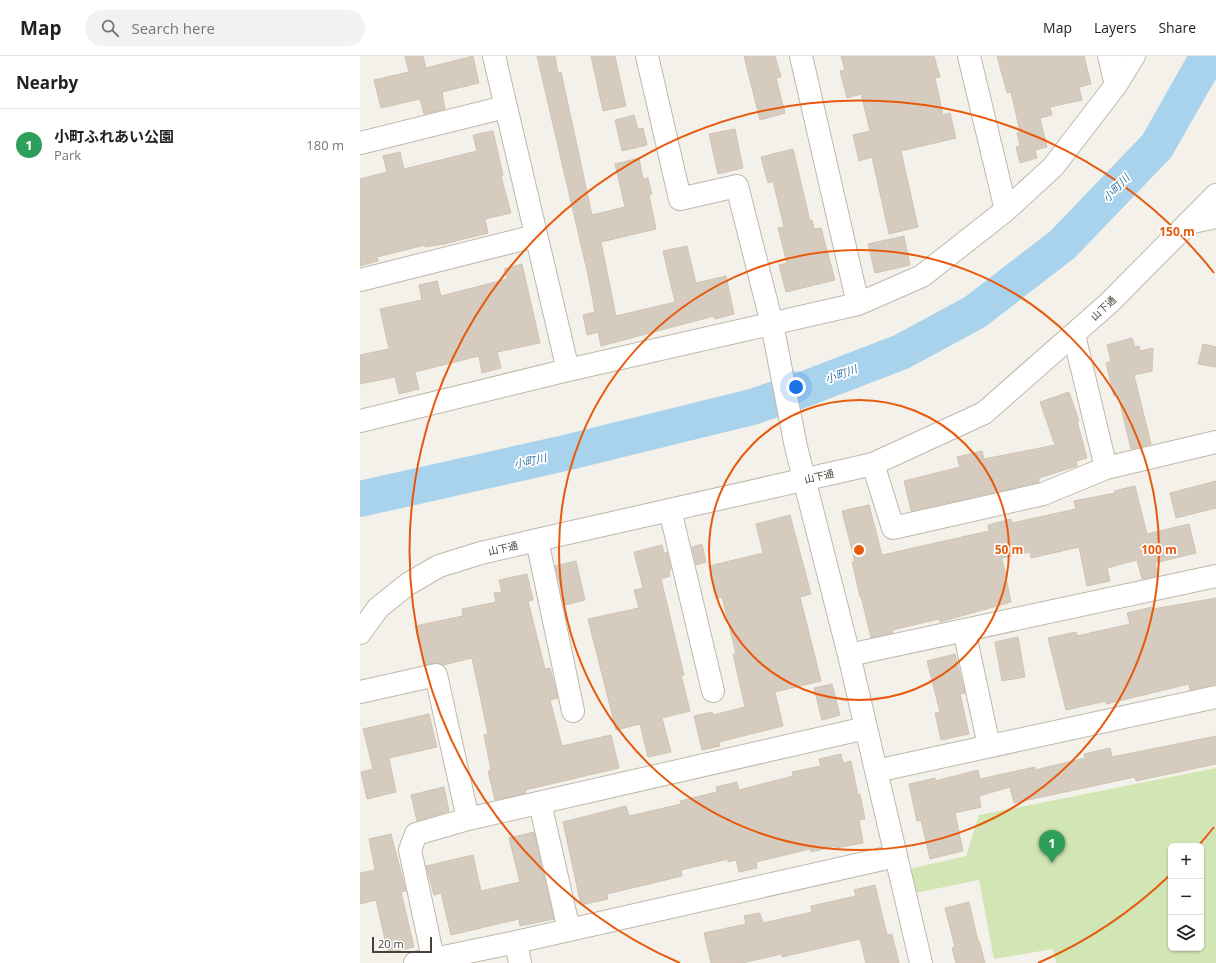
<!DOCTYPE html>
<meta charset="utf-8">
<style>
:root{--surface:#fff;--page:#f2f2f2;--text:#222;--muted:#767676;--line:#e0e0e0;--accent:#f03f24}
body{margin:0;font-family:"Open Sans","Noto Sans JP",sans-serif;background:var(--page);color:var(--text)}
.controls{position:absolute;right:12px;bottom:12px;display:grid;overflow:hidden;border-radius:6px;box-shadow:0 1px 3px #0004}
.controls button{width:36px;height:36px;display:grid;place-items:center;padding:0;border:0;border-bottom:1px solid var(--line);background:var(--surface);color:var(--text);font:20px sans-serif}
.scale{position:absolute;left:12px;bottom:10px;width:60px;box-sizing:border-box;padding-left:4px;border:2px solid #484138;border-top:0;font-size:11px;line-height:14px;white-space:nowrap;color:#484138;-webkit-text-stroke:3px #fff;paint-order:stroke}
.you{position:absolute;left:436px;top:331px;width:14px;height:14px;margin:-10px;border:3px solid #fff;border-radius:50%;background:#1a73e8;box-shadow:0 0 0 6px #1a73e833}
.badge{display:grid;place-items:center;width:26px;height:26px;border-radius:50%;background:var(--accent);color:#fff;font-size:13px;font-weight:700}
.pin{position:absolute;translate:-50% -33px;filter:drop-shadow(0 1px 2px #0008)}
.pin::after{content:'';position:absolute;top:21px;width:14px;height:12px;background:inherit;clip-path:polygon(0 0,100% 0,50% 100%)}
.list{margin:0;padding:0;list-style:none}
h2{display:flex;justify-content:space-between;align-items:center;height:52px;margin:0;padding:0 16px;font-size:17px}
h2 small{font-size:13px;font-weight:400;color:var(--muted)}
.list li{display:grid;grid-template-columns:26px 1fr auto;gap:12px;align-items:center;box-sizing:border-box;height:72px;padding:0 16px;border-top:1px solid var(--line)}
.list b{display:block;font-size:15px;white-space:nowrap}
.list p{margin:0;font-size:13px;white-space:nowrap;color:var(--muted)}
.list em{font-size:13px;font-style:normal;color:var(--muted)}
.icon{flex:none;width:22px;height:22px;fill:none;stroke:currentColor;stroke-width:2;stroke-linecap:round;stroke-linejoin:round}
.map{position:relative;flex:none;width:856px;height:907px;overflow:hidden}
header{display:flex;align-items:center;gap:24px;box-sizing:border-box;height:56px;padding:0 20px;background:var(--surface);border-bottom:1px solid var(--line)}
header strong{font-size:19px}
nav{display:flex;gap:22px;margin-inline-start:auto;font-size:14px}
.search{width:280px;height:36px;background:var(--page);display:flex;align-items:center;gap:10px;box-sizing:border-box;padding:0 14px;border-radius:22px;color:var(--muted);font-size:15px}
main{display:flex}
aside{flex:1;background:var(--surface)}
.map>svg:first-child{display:block}
.green{fill:#d1e6b4;fill-rule:evenodd}
.lines{fill:none;stroke-linecap:round;stroke-linejoin:round}
.river{stroke:#a9d3ed;stroke-width:36}
.building{fill:#d5ccbf;stroke:#d0c4b3}
.minor-casing{stroke:#bfb8ac;stroke-width:24}
.tertiary-casing{stroke:#bfb8ac;stroke-width:24}
.minor{stroke:#fff;stroke-width:22}
.tertiary{stroke:#fff;stroke-width:22}
.ring{fill:none;stroke:#e8590c;stroke-width:2}
.labels{text-anchor:middle;stroke-width:3.5;stroke-linejoin:round;paint-order:stroke}
.street-label{font-size:10px;fill:#484138;stroke:#fff}
.water-label{font-size:11px;font-style:italic;fill:#3379a7;stroke:#fff}
.centre{fill:#e8590c;stroke:#fff;stroke-width:2}
.ring-label{font-size:12px;text-anchor:middle;font-weight:bold;fill:#e8590c;stroke:#fff;stroke-width:3.5;stroke-linejoin:round;paint-order:stroke}
</style>
<header>
<strong>Map</strong>
<div class="search"><svg class="icon" aria-label="search" viewBox="0 0 24 24"><circle cx="10" cy="10" r="6"/><path d="M15 15l6 6"/></svg>Search here</div>
<nav><a>Map</a><a>Layers</a><a>Share</a></nav>
</header>
<main>
<aside>
<h2>Nearby<small></small></h2>
<ul class="list">
<li><span class="badge" style="background:#2e9e5b">1</span><div><b>小町ふれあい公園</b><p>Park</p></div><em>180 m</em></li>
</ul>
</aside>
<div class="map">
<svg width="856" height="907" viewBox="0 0 856 907">
<rect width="100%" height="100%" fill="#f4f1ea"/>
<path class="green" d="M856 712V907H696L693 893 634 903 619 824 545 839 540 815 606 800 619 759ZM811 790H841V892H811Z"/>
<g class="lines">
<path class="river" d="M0 443 205 397 392 351 442 334 541 296 615 256 703 188 797 90 848 0"/>
</g>
<path class="building" d="M45 0H63L66 12 113 0 119 27 82 36 85 53 64 58 60 43 21 52 14 24 49 16Z
M177 0H195L198 17 201 16 232 159 265 151 255 108 279 102 283 123 288 122 292 138 289 139 296 173 241 186 256 260 315 246 303 195 327 190 336 227 366 220 374 258 355 263 354 260 241 290 238 276 227 279 223 259 235 256 228 219Z
M231 0H255L266 50 243 55Z
M384 0H415L421 21 416 22 425 57 400 64Z
M481 0H574L580 21 575 22 583 59 590 57 596 82 541 95 558 171 529 178 512 101 499 105 493 79 510 75 501 38 487 42 480 15 485 14Z
M637 0H724L731 28 719 31 722 44 690 51 692 59 680 62 687 91 675 94 677 102 660 107 656 91 660 90 657 77 660 76 651 36 647 37Z
M274 59 278 73 283 72 287 89 262 95 255 64Z
M375 73 383 112 358 118 349 78Z
M133 75 143 119 141 120 151 157 125 163 128 177 84 188 65 191V189L17 201 18 205 0 210V123L27 116 23 100 40 96 44 113 117 95 113 79Z
M433 93 450 165 452 164 454 173 461 172 475 224 426 236 419 209 427 207 418 172 424 171 413 125 408 127 401 101Z
M544 180 550 209 515 217 508 188Z
M162 208 180 287 137 296 141 312 122 317 119 300 55 316 59 333 39 338 35 321 0 328V299L29 293 20 253 62 244 59 229 77 225 81 240 147 223 144 213Z
M772 282 775 291 779 290 780 295 793 292 792 315 774 319 791 388 771 393 758 339 754 340 746 307 751 305 747 289Z
M843 288 856 291V311L838 308Z
M709 336 719 365H717L727 402 716 405 717 410 679 422V426L551 455 544 425 600 411 597 401 622 395 624 403 695 389 680 346Z
M856 425V452L816 462 810 437Z
M775 430 787 478 829 468 836 497 795 507 798 520 782 523 777 504 747 512 750 525 727 530 719 491 671 502 670 496 642 502 651 546 580 566 579 563 532 574 533 577 511 582 501 540 500 541 492 506H495L482 455 509 449 522 499 629 475 628 469 651 463 652 467 716 453 714 445 755 437 754 435Z
M430 459 451 538 440 541 461 625 415 636 423 670 359 686 360 690 342 694 334 660 352 656 353 659 385 651 373 598H376L362 541 357 542 349 510 403 497 396 468Z
M342 488 346 506 336 509 332 491Z
M302 489 304 497 307 496 311 514H309L310 520 301 523 324 619H321L330 655 302 662 311 696 288 701 280 668 256 674 228 563 279 552 274 534 283 532 274 496Z
M216 505 225 544 205 549 195 510Z
M167 518 173 544 168 545 185 613 190 612 198 642 190 644 202 690 251 679 259 712 165 734 166 737 135 744 128 715 131 714 124 679 128 678 112 602 83 609 74 607 64 609 55 570 103 560 102 553 136 546 134 537 142 536 139 524Z
M856 542V628L830 634 829 628 746 648V645L706 654 688 582 716 576 717 580 770 568 767 557 792 551 793 553Z
M658 581 665 621 642 625 635 586Z
M595 598 605 637 600 638 609 678 581 684 575 657 580 656 567 605Z
M472 628 480 659 462 664 454 632Z
M69 658 77 691 29 702 36 736 7 743 1 716 13 713 3 673Z
M856 680V708L776 725 775 721 654 747 650 731 619 740 621 751 595 757 603 795 570 803 561 764 557 765 549 728 575 722V725L618 714 620 723 675 711V714L725 702 724 698 750 692 752 701Z
M481 698 483 707 491 705 498 739 500 738 505 763 499 764 503 787 476 792 475 790 451 796 450 793 396 806 397 812 379 816 376 804 368 806V803L321 814 322 820 247 838 248 843 221 849 203 766 266 750 269 760 321 748 320 745 357 736 356 731 377 726 379 734 433 720 432 716 461 710 459 703Z
M84 731 89 755 57 765 51 739Z
M174 776 194 863 160 870 159 863 91 879 81 837 74 839 66 810 113 799 121 835 160 826 149 782Z
M31 778 46 835 41 836 54 891 28 897 16 844 0 848V817L15 814 9 783Z
M515 829 527 879 532 878 539 907H506L500 883 422 901V898L382 907H351L344 877 386 868 384 860 400 857 403 867 452 856 451 850 496 840 494 834Z
M609 846 618 885H619L625 907H596L592 892 595 891 585 852Z"/>
<g class="lines">
<defs>
<path id="minor" d="M134 0 208 314
M287 0 320 143 377 130 412 268 436 391 489 599 561 907
M441 0 498 248
M609 0 646 154
M749 0 756 29
M0 87 145 51
M828 167 856 161
M0 224 175 180
M714 279 746 412 856 386
M0 365 208 314 498 248 562 220 646 154 693 111 756 29 774 0
M513 408 533 472 683 438 746 412
M310 454 353 635
M177 484 213 655
M604 574 629 690
M489 599 856 520
M0 636 76 619 108 763
M516 715 856 641
M180 747 209 874
M156 886 160 907
M55 907 156 886 536 800
M74 907 50 794 56 778 108 763 506 672"/>
<path id="tertiary" d="M0 577 18 552 48 528 79 510 121 497 177 484 513 408 624 357 749 247 856 139"/>
</defs>
<use href="#minor" class="minor-casing"/>
<use href="#tertiary" class="tertiary-casing"/>
<use href="#minor" class="minor"/>
<use href="#tertiary" class="tertiary"/>
</g>
<g class="ring">
<circle cx="499" cy="494" r="150"/>
<circle cx="499" cy="494" r="300"/>
<path d="M854 771A450 450 0 0 1 839 789M809 820A450 450 0 0 1 678 907M320 907A450 450 0 1 1 854 217"/>
</g>
<g class="labels">
<g class="street-label">
<text transform="translate(743 252) rotate(-43)" y="4">山下通</text>
<text transform="translate(459 420) rotate(-13)" y="4">山下通</text>
<text transform="translate(143 492) rotate(-13)" y="4">山下通</text>
</g>
<g class="water-label">
<text transform="translate(756 132) rotate(-46)" y="4">小町川</text>
<text transform="translate(481 318) rotate(-20)" y="4">小町川</text>
<text transform="translate(170 405) rotate(-13)" y="4">小町川</text>
</g>
</g>
<circle cx="499" cy="494" r="6" class="centre"/>
<g class="ring-label">
<text x="817" y="180">150 m</text>
<text x="649" y="498">50 m</text>
<text x="799" y="498">100 m</text>
</g>
</svg>
<div class="controls">
<button>+</button>
<button>−</button>
<button><svg class="icon" aria-label="layers" viewBox="0 0 24 24"><path d="M12 4l9 5-9 5-9-5zM3 14l9 5 9-5"/></svg></button>
</div>
<div class="scale">20 m</div>
<div class="you"></div>
<div class="pin badge" style="left:692px;top:807px;background:#2e9e5b">1</div>
</div>
</main>
